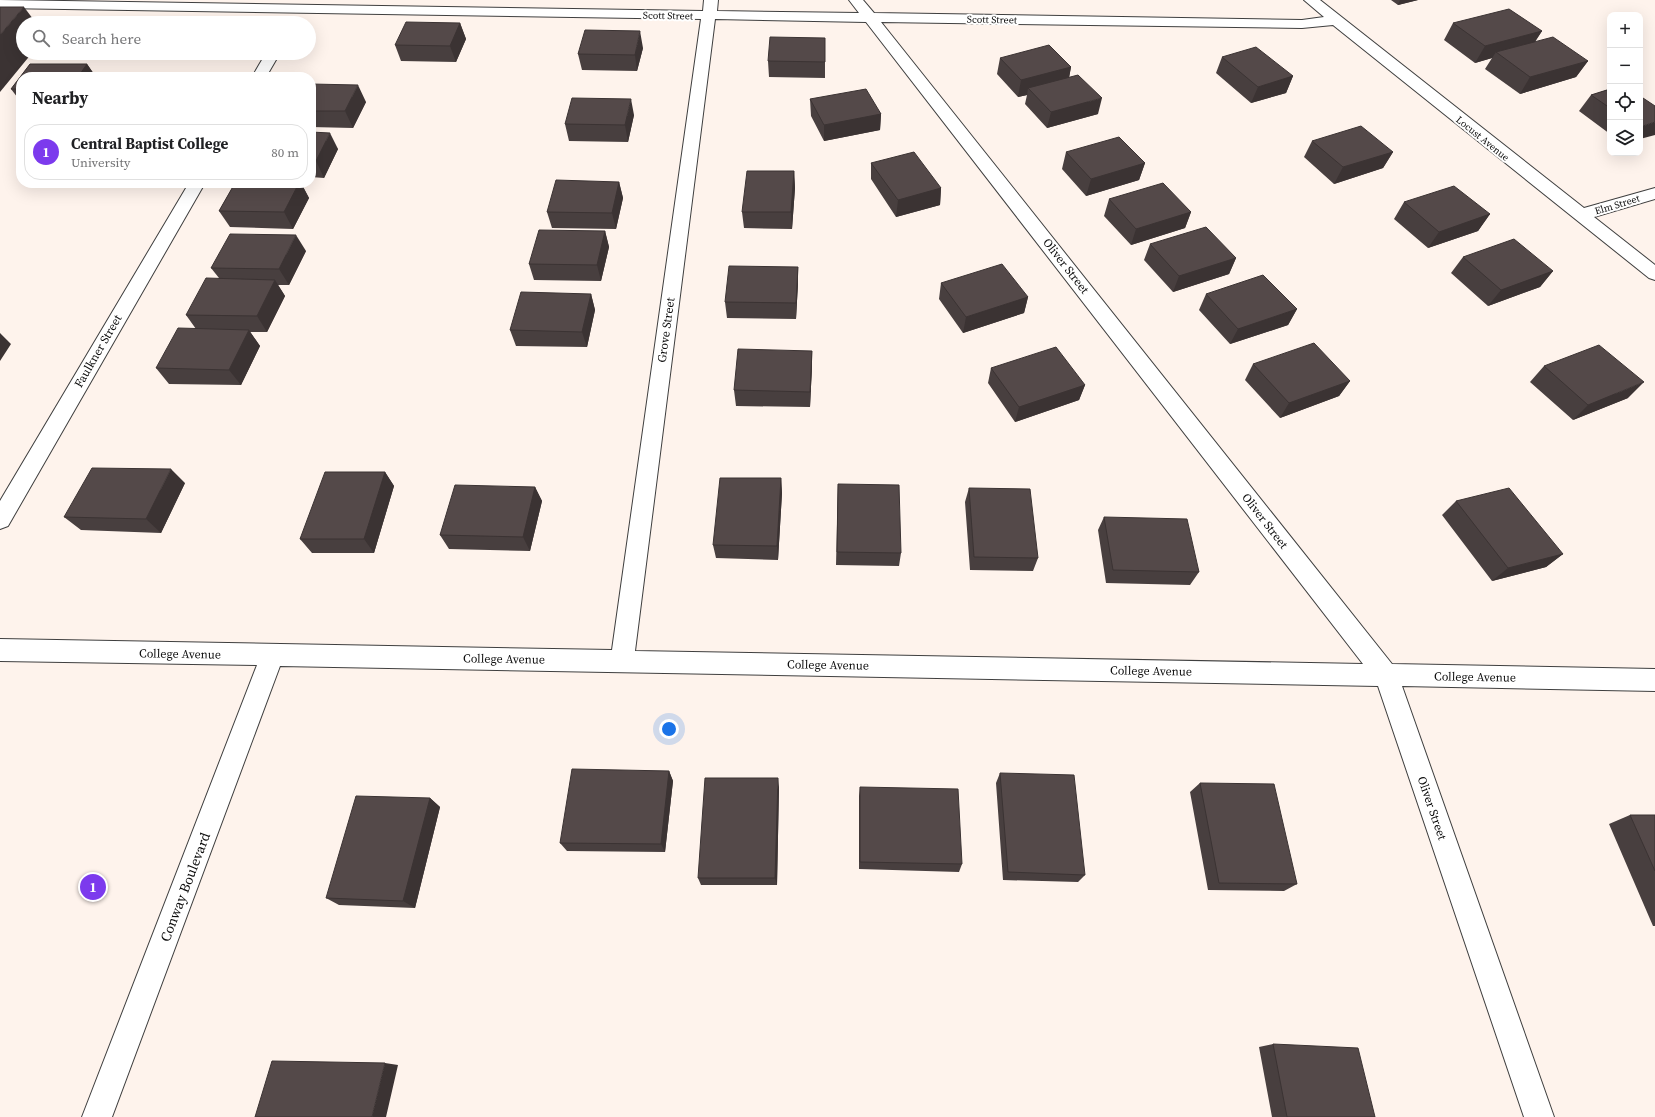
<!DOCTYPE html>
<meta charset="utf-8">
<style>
:root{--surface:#fff;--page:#f6f6f6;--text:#202124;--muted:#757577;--line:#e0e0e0;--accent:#7c3aed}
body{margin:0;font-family:"Source Serif 4",serif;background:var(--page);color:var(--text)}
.controls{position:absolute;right:12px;top:12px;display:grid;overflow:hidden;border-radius:8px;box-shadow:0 4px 16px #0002}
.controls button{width:36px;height:36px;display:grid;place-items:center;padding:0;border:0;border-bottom:1px solid var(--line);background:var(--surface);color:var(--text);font:20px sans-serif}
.you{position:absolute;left:669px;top:729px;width:14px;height:14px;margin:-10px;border:3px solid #fff;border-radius:50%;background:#1a73e8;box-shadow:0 0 0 6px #1a73e833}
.badge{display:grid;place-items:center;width:26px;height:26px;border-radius:50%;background:var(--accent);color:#fff;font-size:13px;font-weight:700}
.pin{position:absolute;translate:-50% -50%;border:2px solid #fff;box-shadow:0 1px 4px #0006}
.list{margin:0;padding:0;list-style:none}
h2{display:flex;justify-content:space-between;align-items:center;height:52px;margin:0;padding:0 16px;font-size:17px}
h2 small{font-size:13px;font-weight:400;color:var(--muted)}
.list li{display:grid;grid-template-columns:26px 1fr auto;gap:12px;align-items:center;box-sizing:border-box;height:56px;margin:0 8px 8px;padding:0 8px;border:1px solid var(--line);border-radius:16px}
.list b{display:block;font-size:15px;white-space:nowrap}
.list p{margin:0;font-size:13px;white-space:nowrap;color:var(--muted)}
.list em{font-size:13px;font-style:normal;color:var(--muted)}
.icon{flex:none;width:22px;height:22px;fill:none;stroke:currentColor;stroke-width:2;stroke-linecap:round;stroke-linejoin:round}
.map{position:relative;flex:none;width:1655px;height:1117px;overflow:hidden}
.search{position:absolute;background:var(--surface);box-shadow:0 4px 16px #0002;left:16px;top:16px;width:300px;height:44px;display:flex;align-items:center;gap:10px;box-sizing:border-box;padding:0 14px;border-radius:22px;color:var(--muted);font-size:15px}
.panel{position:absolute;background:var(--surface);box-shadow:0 4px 16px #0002;left:16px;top:72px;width:300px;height:116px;border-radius:16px}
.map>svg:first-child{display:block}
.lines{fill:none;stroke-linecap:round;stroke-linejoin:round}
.minor-casing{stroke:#3f3f3f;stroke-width:2}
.minor{fill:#fff;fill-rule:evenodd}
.wall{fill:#483f3f}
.shaded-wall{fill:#3b3333}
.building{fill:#544949;stroke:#3b3333}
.labels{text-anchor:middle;stroke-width:4;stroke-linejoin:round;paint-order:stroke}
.far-street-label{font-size:10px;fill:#0c0c0c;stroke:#fff}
.street-label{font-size:12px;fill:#0c0c0c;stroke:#fff}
.near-street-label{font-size:14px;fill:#0c0c0c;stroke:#fff}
</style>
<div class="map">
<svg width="1655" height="1117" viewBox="0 0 1655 1117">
<rect width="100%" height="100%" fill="#fef3ec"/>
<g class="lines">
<defs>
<path id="minor" d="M0 0 703 11 704 0H718L717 11 859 13 849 0H863L874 13 1302 20 1324 17 1304 0H1320L1584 208 1655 188V199L1594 217 1655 265V280L1649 278 1333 25 1302 28 881 22 1392 664 1655 669V691L1402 686 1554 1117H1524L1378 686 280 666 112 1117H82L257 665 0 661V639L612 650 701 19 0 8ZM715 19 866 22 1363 664 635 651Z
M266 53H280L266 77H252Z
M189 183H205L8 526 0 529V501Z"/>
</defs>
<use href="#minor" class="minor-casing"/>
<use href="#minor" class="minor"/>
</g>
<path class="wall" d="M1391 0H1418L1398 5Z
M460 23 466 39 456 62 401 61 395 45Z
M1453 23 1542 31 1535 42 1588 61 1576 77 1520 94 1485 69 1492 58 1475 63 1444 40Z
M643 48 637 71 582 70 578 54Z
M825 55V78L769 77 768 61Z
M1222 57 1293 76 1286 93 1251 103 1216 73Z
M1000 58 1071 67 1069 77 1098 114 1047 128 1025 104 1027 95 1018 97 997 74Z
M30 64H87L96 77H21V102L11 89Z
M311 84 366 102 353 128 311 127Z
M1610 89V134L1579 111 1591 95Z
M810 99 881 114 880 130 824 141 811 116Z
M634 115 628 142 569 141 565 124Z
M311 132 338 149 324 178 311 177Z
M1312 141 1393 152 1383 168 1334 184 1304 157Z
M1066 152 1145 163 1139 180 1086 196 1062 169Z
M871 163 941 188 940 205 896 217 871 179Z
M794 171 795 188 792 229 744 228 742 212Z
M619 182 623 198 616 229 552 228 547 212Z
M235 183H301L309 198 293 229 230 227 219 211Z
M1109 199 1191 212 1185 228 1131 245 1104 216Z
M1404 202 1490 214 1478 231 1428 248 1394 219Z
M605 231 609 247 601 281 534 280 529 264Z
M1150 244 1236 258 1229 274 1173 292 1144 260Z
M306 251 289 285H278L285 296 267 332H250L260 346 241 385 169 384 156 368 196 329 186 315 219 278 211 268Z
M1463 257 1553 271 1540 287 1488 306 1451 273Z
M798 267V283L796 319 727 318 725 302Z
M941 283 1028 297 1024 313 963 333 939 299Z
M591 294 595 310 587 347 516 346 510 330Z
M1206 294 1297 309 1288 325 1230 344 1199 310Z
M812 351V366L810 407 736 406 734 390Z
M1253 364 1350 381 1339 396 1280 418 1245 380Z
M1544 366 1628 398 1573 420 1530 382Z
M991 368 1085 385 1079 400 1015 422 988 383Z
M385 472 394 486 374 553H312L300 539Z
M781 478 782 493 778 560 716 558 713 545Z
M185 483 161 533 81 530 64 517Z
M838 484 901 553 899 566 836 565Z
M535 487 542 501 530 551 449 549 440 535Z
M969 488 1038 558 1033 571 970 570 965 502Z
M1456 501 1563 554 1546 567 1492 581 1442 515Z
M1104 517 1199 572 1190 585 1106 583 1098 530Z
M669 771 673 781 665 852 567 851 560 843Z
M1000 773 1085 875 1078 882 1003 880 996 783Z
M1200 783 1297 884 1284 891 1208 890 1190 792Z
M779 787 777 885H701L698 878Z
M860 787 962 864 959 872 859 869V796Z
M430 798 440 807 415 908 339 905 326 898Z
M1630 815H1655V926H1653L1609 824Z
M1273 1044 1375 1117H1272L1259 1047Z"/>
<path class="shaded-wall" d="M1400 0H1418L1398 5Z
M24 7 36 23H23V53H32L0 92V35Z
M460 23 466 39 456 62 450 46Z
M640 31 643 48 637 71 635 55Z
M1542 31 1531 47 1496 52 1492 58 1475 63 1485 46Z
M1588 61 1576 77 1520 94 1530 77Z
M87 64 96 77H78Z
M1071 67 1068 84 1028 88 1027 95 1018 97 1021 80Z
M1293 76 1286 93 1251 103 1258 87Z
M358 85 366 102 353 128 345 111Z
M1102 98 1098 114 1047 128 1051 112Z
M631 99 634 115 628 142 625 125Z
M881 114 880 130 824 141V125Z
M1655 122V135L1640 139V127Z
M330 133 338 149 324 178 316 161Z
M1393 152 1383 168 1334 184 1343 167Z
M1145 163 1139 180 1086 196 1091 179Z
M794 171 795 188 792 229 791 212Z
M619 182 623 198 616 229 612 213Z
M299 183H301L309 198 293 229 284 212Z
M941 188 940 205 896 217 898 200Z
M1191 212 1185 228 1131 245 1136 229Z
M1490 214 1478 231 1428 248 1439 232Z
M605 231 609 247 601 281 597 265Z
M296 235 306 251 289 285 279 269Z
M1236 258 1229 274 1173 292 1179 276Z
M798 267V283L796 319V303Z
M1553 271 1540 287 1488 306 1501 290Z
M275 280 285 296 267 332 257 316Z
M591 294 595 310 587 347 582 332Z
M1028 297 1024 313 963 333 966 317Z
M1297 309 1288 325 1230 344 1238 329Z
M249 330 260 346 241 385 229 370Z
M0 333 11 344 0 361Z
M812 351V366L810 407V392Z
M1350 381 1339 396 1280 418 1289 403Z
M1644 382 1628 398 1573 420 1588 405Z
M1085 385 1079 400 1015 422 1019 407Z
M171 469 185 483 161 533 146 519Z
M385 472 394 486 374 553 364 539Z
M781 478 782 493 778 560 777 546Z
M535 487 542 501 530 551 523 537Z
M1563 554 1546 567 1492 581 1508 568Z
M669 771 673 781 665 852 661 844Z
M778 778 779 787 777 885 775 878Z
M430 798 440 807 415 908 403 901Z
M385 1063 398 1065 386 1117H372Z"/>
<path class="building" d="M0 7H24L0 35Z
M1509 9 1542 31 1485 46 1453 23Z
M406 22 460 23 450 46 395 45Z
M585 30 640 31 635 55 578 54Z
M770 37 825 38V62L768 61Z
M1553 37 1588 61 1530 77 1496 52Z
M1049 45 1071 67 1021 80 1000 58Z
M1256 47 1293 76 1258 87 1222 57Z
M30 64H87L78 77H21V89H11Z
M1078 75 1102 98 1051 112 1028 88Z
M311 84 358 85 345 111H311Z
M866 89 881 114 824 125 810 99Z
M1610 89V108L1591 95Z
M1640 96 1655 106V122L1640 127Z
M572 98 631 99 625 125 565 124Z
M1361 126 1393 152 1343 167 1312 141Z
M311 132 330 133 316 161H311Z
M1119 137 1145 163 1091 179 1066 152Z
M914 152 941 188 898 200 871 163Z
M747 171H794L791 212H742Z
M556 180 619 182 612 213 547 212Z
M235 183H299L284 212 219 211Z
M1163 183 1191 212 1136 229 1109 199Z
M1454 186 1490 214 1439 232 1404 202Z
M1206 227 1236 258 1179 276 1150 244Z
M539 230 605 231 597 265 529 264Z
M230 234 296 235 279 269 211 268Z
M1514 239 1553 271 1501 290 1463 257Z
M1002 264 1028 297 966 317 941 283Z
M729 266 798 267 796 303 725 302Z
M1263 275 1297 309 1238 329 1206 294Z
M206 278 275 280 257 316 186 315Z
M521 292 591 294 582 332 510 330Z
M178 328 249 330 229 370 156 368Z
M1314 343 1350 381 1289 403 1253 364Z
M1599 345 1644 382 1588 405 1544 366Z
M1056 347 1085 385 1019 407 991 368Z
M738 349 812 351 810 392 734 390Z
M92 468 171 469 146 519 64 517Z
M325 472H385L364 539H300Z
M720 478H781L777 546 713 545Z
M838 484 899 485 901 553 837 552Z
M455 485 535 487 523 537 440 535Z
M969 488 1030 489 1038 558 974 557Z
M1509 488 1563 554 1508 568 1456 501Z
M1104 517 1187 519 1199 572 1113 570Z
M572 769 669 771 661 844 560 843Z
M1000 773 1074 775 1085 875 1008 872Z
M705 778H778L775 878H698Z
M1200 783 1274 784 1297 884 1219 883Z
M860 787 958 789 962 864 860 862Z
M356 796 430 798 403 901 326 898Z
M1630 815H1655V871Z
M1273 1044 1358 1048 1375 1117H1287Z
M272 1061 385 1063 372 1117H255Z"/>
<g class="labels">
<g class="far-street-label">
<text transform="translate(668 15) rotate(1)" y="4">Scott Street</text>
<text transform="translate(992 19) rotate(1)" y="4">Scott Street</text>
<text transform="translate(1483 138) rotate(39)" y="4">Locust Avenue</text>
<text transform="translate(1617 204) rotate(-17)" y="4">Elm Street</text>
</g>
<g class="street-label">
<text transform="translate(1066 266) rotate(52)" y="4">Oliver Street</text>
<text transform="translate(666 330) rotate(-82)" y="4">Grove Street</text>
<text transform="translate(98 351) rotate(-60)" y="4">Faulkner Street</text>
<text transform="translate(1265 521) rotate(52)" y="4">Oliver Street</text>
<text transform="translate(180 654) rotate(1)" y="4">College Avenue</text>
<text transform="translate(504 659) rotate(1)" y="4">College Avenue</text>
<text transform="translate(828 665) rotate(1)" y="4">College Avenue</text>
<text transform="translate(1151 671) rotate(1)" y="4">College Avenue</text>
<text transform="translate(1475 677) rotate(1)" y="4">College Avenue</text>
<text transform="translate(1432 808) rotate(71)" y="4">Oliver Street</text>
</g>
<g class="near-street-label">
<text transform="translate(185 887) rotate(-69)" y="5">Conway Boulevard</text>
</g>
</g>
</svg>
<div class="controls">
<button>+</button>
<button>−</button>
<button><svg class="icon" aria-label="locate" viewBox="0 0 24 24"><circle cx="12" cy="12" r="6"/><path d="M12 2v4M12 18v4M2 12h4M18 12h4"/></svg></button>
<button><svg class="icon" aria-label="layers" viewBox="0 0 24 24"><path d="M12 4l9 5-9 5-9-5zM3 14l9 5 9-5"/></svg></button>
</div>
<div class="you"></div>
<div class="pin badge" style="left:93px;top:887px">1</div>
<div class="search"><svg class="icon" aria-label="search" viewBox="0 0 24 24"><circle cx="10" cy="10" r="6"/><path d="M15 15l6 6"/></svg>Search here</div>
<section class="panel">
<h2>Nearby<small></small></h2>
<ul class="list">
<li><span class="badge">1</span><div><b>Central Baptist College</b><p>University</p></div><em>80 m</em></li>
</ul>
</section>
</div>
